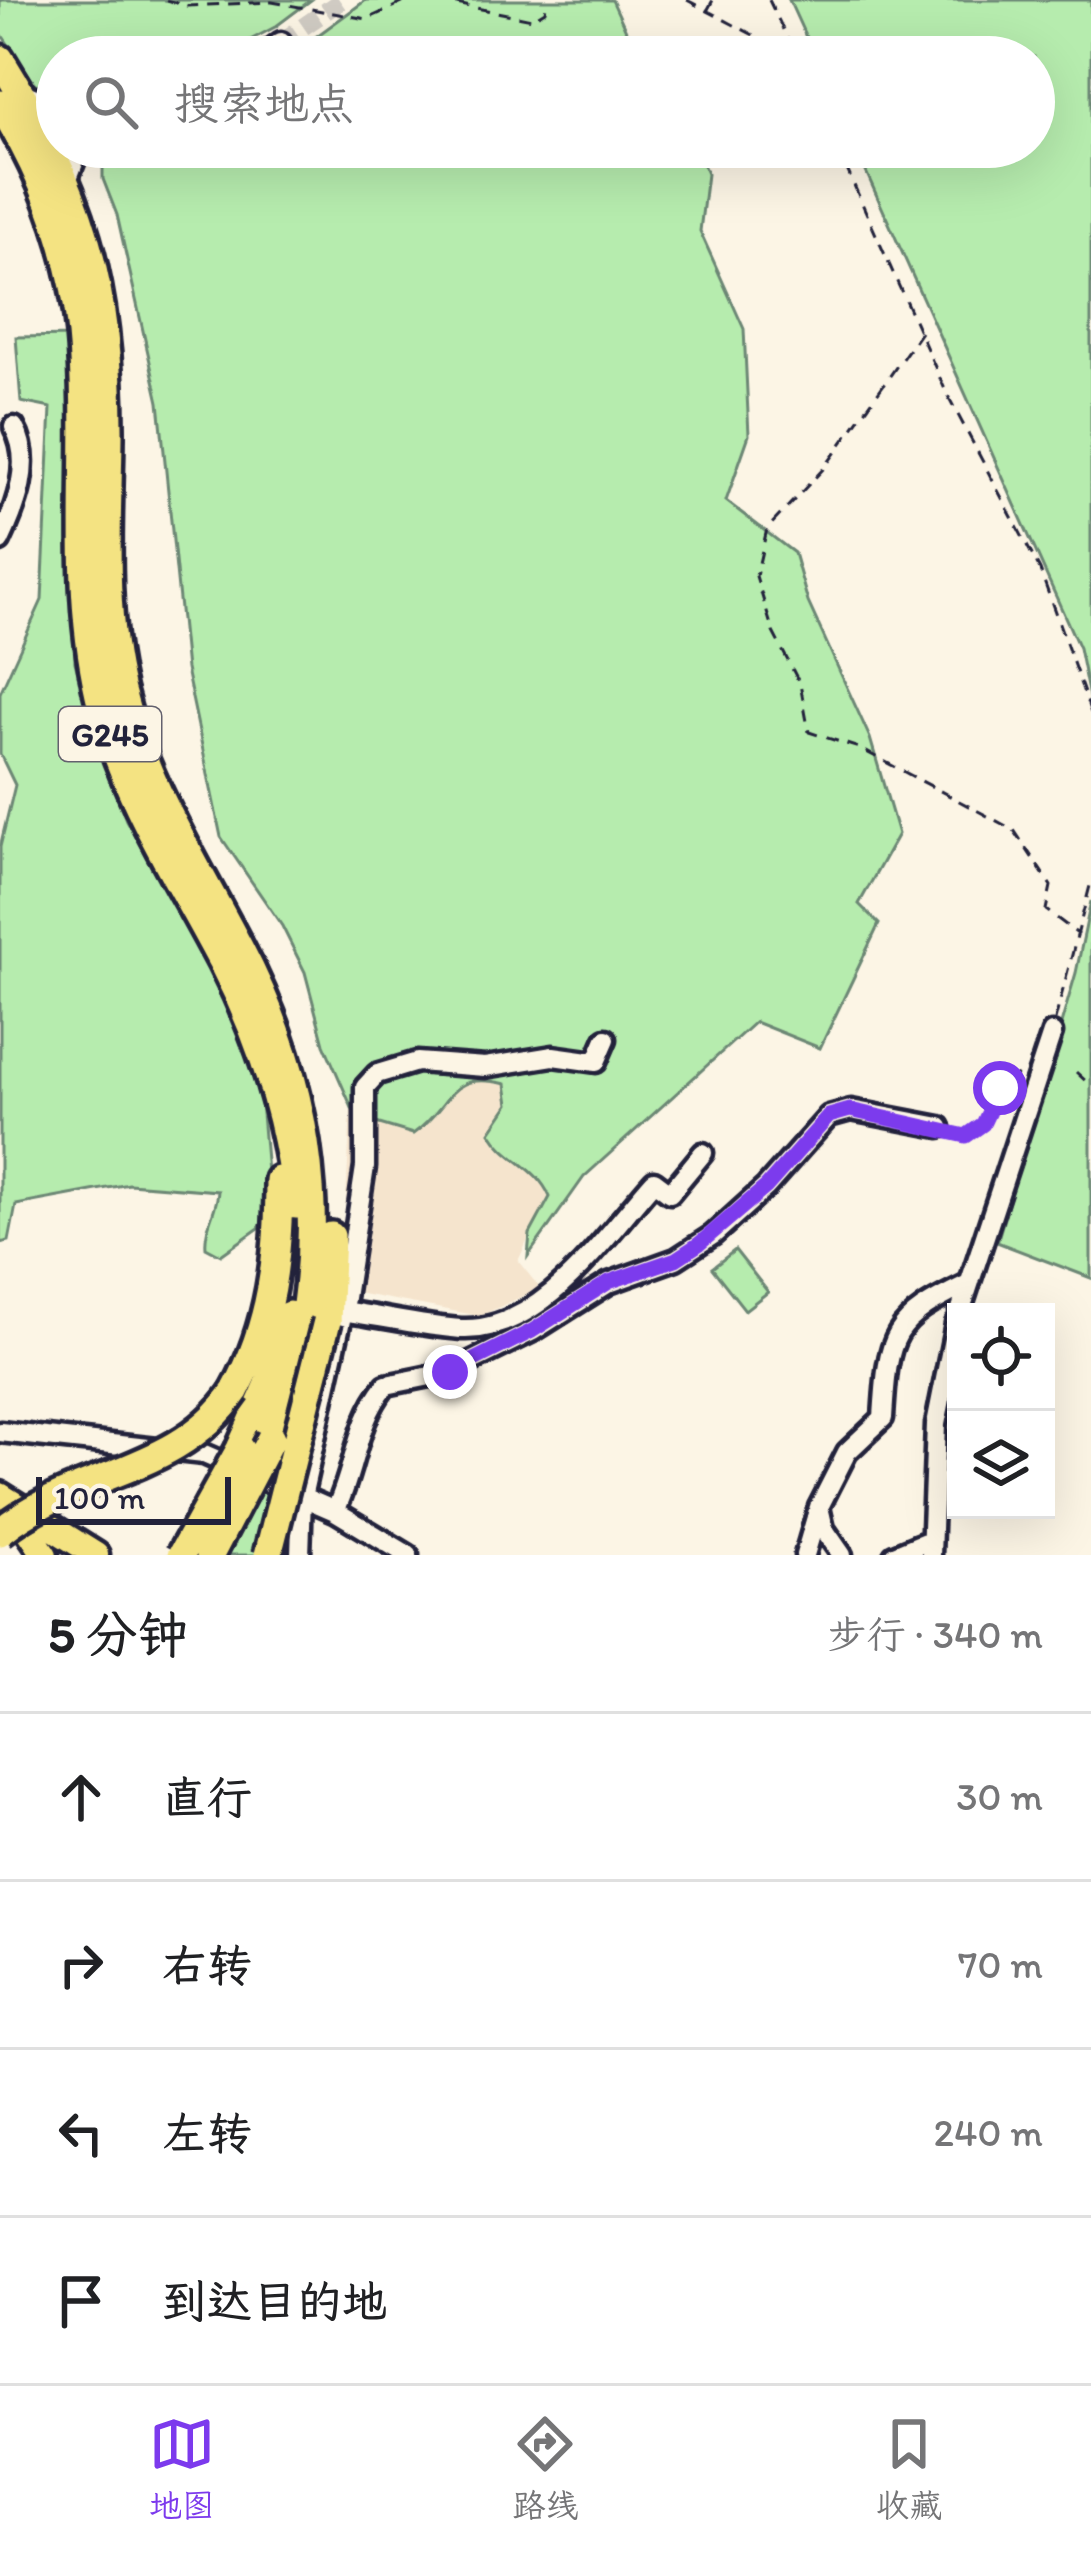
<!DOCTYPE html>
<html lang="zh">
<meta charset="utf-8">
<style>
:root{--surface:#fff;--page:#f6f6f6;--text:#202124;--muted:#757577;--line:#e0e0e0;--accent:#7c3aed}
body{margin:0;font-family:Itim,"LXGW WenKai TC",sans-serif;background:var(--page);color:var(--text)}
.controls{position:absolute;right:36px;bottom:36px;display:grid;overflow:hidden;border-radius:0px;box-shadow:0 12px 48px #0002}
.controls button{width:108px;height:108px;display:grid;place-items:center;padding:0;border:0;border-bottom:3px solid var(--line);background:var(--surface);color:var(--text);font:60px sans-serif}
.scale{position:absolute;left:36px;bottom:30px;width:195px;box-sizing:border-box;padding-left:12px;border:6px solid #22223b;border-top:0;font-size:33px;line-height:42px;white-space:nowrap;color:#22223b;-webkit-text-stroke:9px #fcf5e5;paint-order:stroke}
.stop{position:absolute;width:36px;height:36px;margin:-27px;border:9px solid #7c3aed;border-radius:50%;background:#fff}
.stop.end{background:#7c3aed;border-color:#fff;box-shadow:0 3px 12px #0008}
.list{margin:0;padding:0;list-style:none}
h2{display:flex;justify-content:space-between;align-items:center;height:156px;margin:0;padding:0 48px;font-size:51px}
h2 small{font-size:39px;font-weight:400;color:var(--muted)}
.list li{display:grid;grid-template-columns:78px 1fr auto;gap:36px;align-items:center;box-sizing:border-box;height:168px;padding:0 48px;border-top:3px solid var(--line)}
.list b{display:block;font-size:45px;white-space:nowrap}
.list em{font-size:39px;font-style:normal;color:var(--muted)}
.icon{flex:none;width:66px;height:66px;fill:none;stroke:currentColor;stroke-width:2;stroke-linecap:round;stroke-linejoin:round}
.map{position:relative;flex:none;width:1091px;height:1555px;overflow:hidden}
.search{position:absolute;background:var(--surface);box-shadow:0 12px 48px #0002;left:36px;right:36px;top:36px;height:132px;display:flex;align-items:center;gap:30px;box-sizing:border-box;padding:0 42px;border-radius:66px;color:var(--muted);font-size:45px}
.sheet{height:828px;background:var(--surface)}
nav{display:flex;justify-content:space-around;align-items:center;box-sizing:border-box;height:168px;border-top:3px solid var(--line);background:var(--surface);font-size:33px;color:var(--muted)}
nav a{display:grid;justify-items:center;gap:6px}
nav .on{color:var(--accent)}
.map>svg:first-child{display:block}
.built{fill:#f5e4cd}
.green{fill:#b6ecae;stroke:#6c8774;stroke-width:3}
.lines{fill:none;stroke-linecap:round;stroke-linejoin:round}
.minor-tunnel{stroke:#d0cbc3;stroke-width:18;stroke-dasharray:18 9;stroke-linecap:butt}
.minor-casing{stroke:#22223b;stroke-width:27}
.major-casing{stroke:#22223b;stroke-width:33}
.highway-casing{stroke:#22223b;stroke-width:36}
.path{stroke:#22223b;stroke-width:3;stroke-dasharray:12 9;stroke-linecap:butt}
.minor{stroke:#fcf5e5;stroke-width:18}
.major{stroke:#f4e382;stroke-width:24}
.highway{stroke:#f4e382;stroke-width:27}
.highway-bridge-casing{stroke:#22223b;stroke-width:36;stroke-linecap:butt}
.highway-bridge{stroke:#f4e382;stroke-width:27}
.route{stroke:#7c3aed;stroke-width:15}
.labels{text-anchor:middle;stroke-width:9;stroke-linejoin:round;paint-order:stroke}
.shield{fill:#fcf5e5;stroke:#63616e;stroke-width:3}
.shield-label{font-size:33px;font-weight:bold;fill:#22223b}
</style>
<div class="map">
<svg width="1091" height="1555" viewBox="0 0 1091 1555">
<rect width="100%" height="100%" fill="#fcf5e5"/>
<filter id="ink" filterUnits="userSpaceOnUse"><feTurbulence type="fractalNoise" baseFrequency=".00833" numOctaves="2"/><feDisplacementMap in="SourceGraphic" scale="24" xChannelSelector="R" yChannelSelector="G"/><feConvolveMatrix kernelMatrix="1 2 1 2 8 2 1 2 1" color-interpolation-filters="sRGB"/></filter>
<g filter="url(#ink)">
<path class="built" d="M479 985 563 1192 539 1216 518 1261 540 1288 480 1316 341 1290 352 1090Z"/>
<path class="green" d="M0 0H311L275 27 218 57H57V89L35 84 0 32Z
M366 0H612L638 57H288Z
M789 0H1091V707L1079 648 855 147H1034V57H815Z
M112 147H696L707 174 700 231 744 329 749 435 726 501 794 553 808 602 870 738 898 834 859 904 879 924 820 1048 755 1022 584 1177 528 1256 530 1234 550 1197C536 1165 507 1161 490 1132L509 1104 506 1084C445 1070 455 1104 413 1134L356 1117 324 1044 305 972 282 926 221 837 186 669 159 402 117 215 103 179V160Z
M75 336 70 543 75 662 96 744 126 820 238 1018 259 1078 270 1208 259 1228 221 1255 206 1247C204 1227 217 1211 218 1191L129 1184 16 1205 9 1241 0 1243V847L15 785 0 754V693L42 600 51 408 21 402 16 337Z
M1091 901V1278L997 1242 1076 973Z
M735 1250 768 1292 745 1310 712 1268Z
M267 1480 276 1484 259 1555H226Z"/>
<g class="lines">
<path class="minor-tunnel" d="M281 42 342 0"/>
<defs>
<path id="minor" d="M261 57 281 42
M21 92 57 107
M68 178 80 147
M0 541C16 507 34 462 14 427
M333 1310C376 1315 419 1326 461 1329 543 1333 606 1234 654 1181L670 1193 703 1153
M960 1312 1052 1033
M0 1432 204 1454 335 1511 408 1555
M819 1507 847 1452 883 1418C888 1334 891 1321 968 1284
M335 1511C356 1468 355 1424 386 1385L450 1372 533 1331 609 1283 676 1259 713 1235 766 1187 829 1116 851 1110 940 1127
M300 1555 302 1497 343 1311 365 1167V1087L377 1074 417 1062 485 1067 553 1056 596 1062 606 1039
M805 1555 819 1507 824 1529 842 1555
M894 1555 930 1540
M931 1555 936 1424 956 1324"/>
<path id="major" d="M0 1495 96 1555
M20 1518 45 1555"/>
<path id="highway" d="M0 59C81 189 110 283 109 437 108 522 101 608 121 691 144 783 196 864 239 947 322 1104 335 1272 271 1438
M0 104C43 173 73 252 81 334 93 458 70 584 102 707 126 800 178 878 222 962 261 1038 288 1120 296 1205
M327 1321 331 1236
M235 1391C272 1324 279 1255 279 1180
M240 1449 270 1382 289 1315"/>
</defs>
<use href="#minor" class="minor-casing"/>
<use href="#major" class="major-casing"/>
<use href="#highway" class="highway-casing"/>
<path class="path" d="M166 0 187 6 272 2 367 19 409 0
M436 0 532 19 545 11 547 0
M687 0 795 57
M769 0 795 55
M707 11 713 0
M837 147 947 394 1040 570 1091 713
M921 332 825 467 767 529 756 576 773 632 800 684 809 732 859 748 1014 830 1051 886 1046 910 1079 935
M1055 1020 1091 882
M1076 1072 1091 1086
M952 1134 966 1136 983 1124 1000 1088 1023 1070"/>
<use href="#minor" class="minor"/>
<use href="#major" class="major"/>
<use href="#highway" class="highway"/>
<defs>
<path id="highway-bridge" d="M0 1532C73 1471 178 1475 235 1391
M181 1555 240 1449
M210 1555 271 1438
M268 1555 327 1321"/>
</defs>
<use href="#highway-bridge" class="highway-bridge-casing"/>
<use href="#highway-bridge" class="highway-bridge"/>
</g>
</g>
<g class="lines" filter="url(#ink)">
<path class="route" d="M450 1372 532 1331 609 1282 676 1259 699 1244 766 1187 829 1116 850 1110 966 1136 983 1124 1000 1088"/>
</g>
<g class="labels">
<rect class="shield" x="59" y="707" width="102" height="54" rx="9"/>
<g class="shield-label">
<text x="110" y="746">G245</text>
</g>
</g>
</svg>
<div class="controls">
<button><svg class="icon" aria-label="locate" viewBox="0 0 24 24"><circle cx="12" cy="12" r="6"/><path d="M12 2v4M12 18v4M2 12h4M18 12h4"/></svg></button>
<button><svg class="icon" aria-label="layers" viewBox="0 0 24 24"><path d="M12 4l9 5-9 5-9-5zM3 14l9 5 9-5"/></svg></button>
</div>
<div class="scale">100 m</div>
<div class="stop" style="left:1000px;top:1088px"></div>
<div class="stop end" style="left:450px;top:1372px"></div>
<div class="search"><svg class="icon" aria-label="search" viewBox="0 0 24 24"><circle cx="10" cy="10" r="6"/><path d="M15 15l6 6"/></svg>搜索地点</div>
</div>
<section class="sheet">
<h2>5 分钟<small>步行 · 340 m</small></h2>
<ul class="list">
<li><svg class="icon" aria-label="ahead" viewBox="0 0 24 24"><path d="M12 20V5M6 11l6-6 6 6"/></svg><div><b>直行</b></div><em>30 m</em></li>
<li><svg class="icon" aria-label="right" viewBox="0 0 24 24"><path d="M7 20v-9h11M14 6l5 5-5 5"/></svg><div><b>右转</b></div><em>70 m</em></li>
<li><svg class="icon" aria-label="left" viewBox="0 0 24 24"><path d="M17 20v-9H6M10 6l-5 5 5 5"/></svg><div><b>左转</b></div><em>240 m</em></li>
<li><svg class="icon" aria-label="arrive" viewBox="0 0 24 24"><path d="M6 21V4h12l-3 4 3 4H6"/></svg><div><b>到达目的地</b></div></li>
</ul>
</section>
<nav>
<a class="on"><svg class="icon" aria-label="map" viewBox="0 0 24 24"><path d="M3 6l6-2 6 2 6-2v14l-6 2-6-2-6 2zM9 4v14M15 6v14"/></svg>地图</a>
<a><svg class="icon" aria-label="directions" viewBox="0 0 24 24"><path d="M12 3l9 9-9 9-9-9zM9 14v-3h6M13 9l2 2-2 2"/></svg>路线</a>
<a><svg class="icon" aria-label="saved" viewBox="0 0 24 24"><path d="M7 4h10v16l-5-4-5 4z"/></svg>收藏</a>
</nav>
